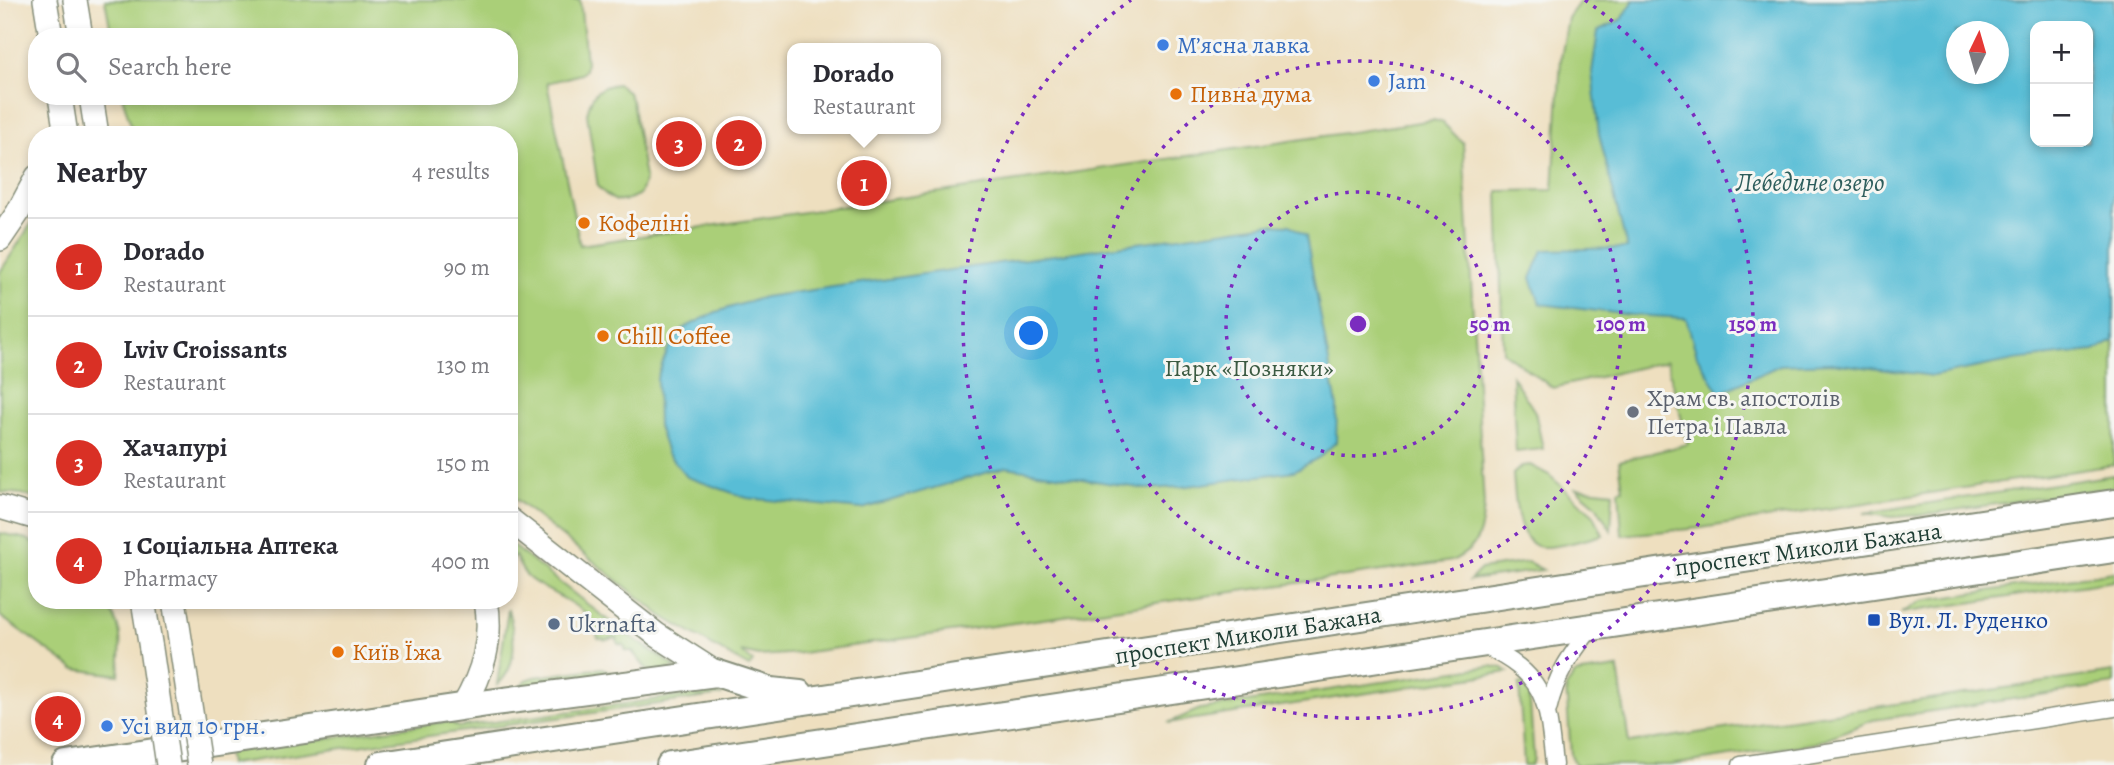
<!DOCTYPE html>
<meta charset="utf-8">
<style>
:root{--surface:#fff;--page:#f7f7f7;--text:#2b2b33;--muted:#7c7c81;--line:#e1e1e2;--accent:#d93025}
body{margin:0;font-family:Alegreya,serif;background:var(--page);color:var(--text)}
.controls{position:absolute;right:21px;top:21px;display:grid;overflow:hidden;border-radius:14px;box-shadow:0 4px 10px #0003}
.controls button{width:63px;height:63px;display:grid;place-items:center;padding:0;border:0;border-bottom:2px solid var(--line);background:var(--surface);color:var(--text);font:35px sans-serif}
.compass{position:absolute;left:1946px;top:21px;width:63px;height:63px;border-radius:50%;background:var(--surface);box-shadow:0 4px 10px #0003;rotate:5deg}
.you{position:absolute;left:1032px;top:334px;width:24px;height:24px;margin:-18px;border:5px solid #fff;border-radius:50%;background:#1a73e8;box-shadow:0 0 0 10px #1a73e833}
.badge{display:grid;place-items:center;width:46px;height:46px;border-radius:50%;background:var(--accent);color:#fff;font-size:23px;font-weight:700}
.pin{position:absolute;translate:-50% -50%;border:4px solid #fff;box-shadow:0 2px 7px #0006}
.popup{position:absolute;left:787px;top:43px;width:154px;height:91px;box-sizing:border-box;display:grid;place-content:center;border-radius:14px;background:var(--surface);filter:drop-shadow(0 2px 5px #0005);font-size:23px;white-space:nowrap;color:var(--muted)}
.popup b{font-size:26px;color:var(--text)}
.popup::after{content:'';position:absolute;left:50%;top:100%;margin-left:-14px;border:14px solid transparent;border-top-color:var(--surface)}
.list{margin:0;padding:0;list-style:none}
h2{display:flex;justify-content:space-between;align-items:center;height:91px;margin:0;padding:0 28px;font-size:30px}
h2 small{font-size:23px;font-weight:400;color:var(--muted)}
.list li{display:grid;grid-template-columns:46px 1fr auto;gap:21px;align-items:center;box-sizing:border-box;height:98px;padding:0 28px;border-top:2px solid var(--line)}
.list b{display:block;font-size:26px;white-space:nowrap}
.list p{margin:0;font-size:23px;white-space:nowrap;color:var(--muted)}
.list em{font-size:23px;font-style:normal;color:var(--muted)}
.icon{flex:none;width:38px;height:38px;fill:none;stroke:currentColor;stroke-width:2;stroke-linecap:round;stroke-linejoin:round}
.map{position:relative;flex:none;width:2114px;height:765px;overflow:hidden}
.search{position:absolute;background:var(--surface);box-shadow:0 4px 10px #0003;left:28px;top:28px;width:490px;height:77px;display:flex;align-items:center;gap:18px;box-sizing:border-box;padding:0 24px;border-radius:28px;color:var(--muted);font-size:26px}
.panel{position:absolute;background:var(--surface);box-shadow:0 4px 10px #0003;left:28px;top:126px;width:490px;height:483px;border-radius:28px}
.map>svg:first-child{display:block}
.green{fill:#aacf78;stroke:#648656;stroke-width:2;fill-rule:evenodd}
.water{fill:#58bdd6;stroke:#3c7d85;stroke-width:2;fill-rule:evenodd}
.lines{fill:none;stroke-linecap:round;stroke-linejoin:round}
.minor-casing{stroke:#868e7a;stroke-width:19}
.secondary-casing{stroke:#868e7a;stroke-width:26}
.trunk-casing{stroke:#868e7a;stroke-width:30}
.minor{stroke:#fff;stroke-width:16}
.secondary{stroke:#fff;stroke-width:23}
.trunk{stroke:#fff;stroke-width:26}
.secondary-bridge-casing{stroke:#868e7a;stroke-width:26;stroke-linecap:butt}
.secondary-bridge{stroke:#fff;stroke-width:23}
.ring{fill:none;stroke:#7b2cbf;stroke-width:3.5;stroke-dasharray:3.5 7}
.shop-dot{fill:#3f7fe0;stroke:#f6f6f2;stroke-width:2.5}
.food-dot{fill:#e8710a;stroke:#f6f6f2;stroke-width:2.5}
.worship-dot{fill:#6b7280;stroke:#f6f6f2;stroke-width:2.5}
.transit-dot{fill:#1a4fb4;stroke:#f6f6f2;stroke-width:2.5}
.service-dot{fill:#5c6f8a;stroke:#f6f6f2;stroke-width:2.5}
.labels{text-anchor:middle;stroke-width:6;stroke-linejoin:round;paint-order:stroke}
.shop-label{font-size:24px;fill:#366cbe;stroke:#f6f6f2;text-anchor:start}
.food-label{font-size:24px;fill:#c56008;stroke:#f6f6f2;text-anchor:start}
.park-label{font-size:24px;fill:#3b5a42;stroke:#f6f6f2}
.worship-label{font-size:24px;fill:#5b616d;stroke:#f6f6f2;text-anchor:start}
.street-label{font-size:24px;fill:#1f3d34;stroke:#f6f6f2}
.transit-label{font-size:24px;fill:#164399;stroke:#f6f6f2;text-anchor:start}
.service-label{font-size:24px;fill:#4e5e75;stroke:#f6f6f2;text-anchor:start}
.water-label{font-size:26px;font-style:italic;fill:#2d5d5c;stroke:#f6f6f2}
.centre{fill:#7b2cbf;stroke:#f6f6f2;stroke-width:3.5}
.ring-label{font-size:21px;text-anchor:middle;font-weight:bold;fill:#7b2cbf;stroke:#f6f6f2;stroke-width:6;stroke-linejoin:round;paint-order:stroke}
</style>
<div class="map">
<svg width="2114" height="765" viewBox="0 0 2114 765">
<rect width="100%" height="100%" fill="#f6f6f2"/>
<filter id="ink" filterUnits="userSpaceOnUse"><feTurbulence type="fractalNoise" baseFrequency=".0143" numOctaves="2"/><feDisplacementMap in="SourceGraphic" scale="14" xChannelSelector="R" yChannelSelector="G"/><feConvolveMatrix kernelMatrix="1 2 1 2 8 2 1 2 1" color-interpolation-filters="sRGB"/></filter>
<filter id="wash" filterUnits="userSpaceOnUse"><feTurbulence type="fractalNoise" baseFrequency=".00686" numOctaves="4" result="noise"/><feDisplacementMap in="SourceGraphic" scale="28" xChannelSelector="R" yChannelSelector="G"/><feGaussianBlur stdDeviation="1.57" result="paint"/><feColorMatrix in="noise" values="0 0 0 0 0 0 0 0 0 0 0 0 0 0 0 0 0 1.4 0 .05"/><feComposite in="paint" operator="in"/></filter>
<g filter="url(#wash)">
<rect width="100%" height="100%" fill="#eedfbf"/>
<path class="green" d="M105 0H580L586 62 585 70 581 74 547 83 580 245 1433 120 1442 122 1463 143 1484 505C1481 534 1480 547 1452 561L802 653 759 656 741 652 753 662 749 667 662 616 509 494V135H134L122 96H509V37H112Z
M1581 0H2114V465L1701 528 1622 535 1619 490 1623 489 1619 461 1688 444 1667 361 1553 388 1503 352 1498 191 1553 190 1561 58 1568 18ZM2035 26H2088V142H2035ZM1956 32H1998V74H1956Z
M618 84 627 91 632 101 645 178 640 194C619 205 615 204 598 187L587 114C591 94 597 86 618 84Z
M37 215V499L22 494 0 492V272Z
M1512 376 1535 412 1543 449 1516 452Z
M1530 465 1549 475 1594 515 1603 535C1587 539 1558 548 1542 547 1515 544 1515 493 1513 474L1522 466Z
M2114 475V487L1921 515 1892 517 1864 513Z
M1576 488 1613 492 1611 530 1596 505Z
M0 533 27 539 37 545V600H103C125 628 121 642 119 675L74 669 0 616Z
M509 543 622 631 677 668 649 672 632 651H626L624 645 618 644 617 637 606 640 598 638C592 604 553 597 530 579 523 574 519 564 515 556L509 561Z
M1528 562 1543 570 1470 580 1481 569Z
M2114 572V581L1901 613 1921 601Z
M508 609C515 635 519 666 497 685Z
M1490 666 1503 668 1508 672 1168 723 1200 709Z
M603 668 618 677 520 687 526 680 535 677Z
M1618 668 1629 743 2114 672V684L1873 720 1815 743 1671 765H1576L1571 755 1566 687 1575 674Z
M1527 683 1529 689 1534 759 1531 765H1524L1519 684Z
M716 691 721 695 229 764 227 752 449 721 458 727Z"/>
<path class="water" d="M1634 0H2114V341L2094 351 2015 360 1933 376 1832 363 1780 365 1720 393 1697 356 1686 318 1631 315 1540 304 1531 278 1543 250 1627 248 1599 134 1592 72 1598 31 1622 19ZM2035 26H2088V142H2035ZM1956 32H1998V74H1956Z
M1269 224 1290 225 1306 236 1337 406 1336 442 1320 457 1294 471 1181 487 1146 489 1006 467 862 509 747 498 687 477 667 453 658 426 657 378 668 349 684 328 716 312 764 297Z"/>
</g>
<g filter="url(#ink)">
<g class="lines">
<defs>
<path id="minor" d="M1482 645C1547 676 1547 699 1554 765
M1548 710C1557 673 1569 657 1592 627
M1741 765 2114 708"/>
<path id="secondary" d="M45 0 51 37
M75 0 81 37
M60 96 66 135
M91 96 97 135
M0 239 17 214 37 177
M0 507 37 518
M509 519 657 635 716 673
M143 600 151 649
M174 600 181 645
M463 707C483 673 493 640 486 600"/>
<path id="trunk" d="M66 765 488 703 716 673 771 691 800 694
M381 765 2114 503
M670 765 2114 549"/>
</defs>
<use href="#minor" class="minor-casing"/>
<use href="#secondary" class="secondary-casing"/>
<use href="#trunk" class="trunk-casing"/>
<use href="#minor" class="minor"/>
<use href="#secondary" class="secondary"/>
<use href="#trunk" class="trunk"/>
<defs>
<path id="secondary-bridge" d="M181 645 199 765
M151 649 168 765"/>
</defs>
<use href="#secondary-bridge" class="secondary-bridge-casing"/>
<use href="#secondary-bridge" class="secondary-bridge"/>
</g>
</g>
<g class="ring">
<circle cx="1358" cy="324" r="132"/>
<circle cx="1358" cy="324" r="263"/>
<path d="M1585 0A395 395 0 1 1 1131 0"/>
</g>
<g class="shop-dot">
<circle cx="1163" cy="45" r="7"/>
<circle cx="1374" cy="81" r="7"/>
<circle cx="107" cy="726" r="7"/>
</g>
<g class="food-dot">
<circle cx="1176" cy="94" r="7"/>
<circle cx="584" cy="223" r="7"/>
<circle cx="603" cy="336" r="7"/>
<circle cx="338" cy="652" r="7"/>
</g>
<circle class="worship-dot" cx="1633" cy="412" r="7"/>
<rect class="transit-dot" x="1867" y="613" width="14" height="14" rx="3.5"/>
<circle class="service-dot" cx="554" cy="624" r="7"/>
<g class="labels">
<g class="shop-label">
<text x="1177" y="53">М’ясна лавка</text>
<text x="1388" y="89">Jam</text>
<text x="121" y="734">Усі вид 10 грн.</text>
</g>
<g class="food-label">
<text x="1190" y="102">Пивна дума</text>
<text x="598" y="231">Кофеліні</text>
<text x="617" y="344">Chill Coffee</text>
<text x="352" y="660">Київ Їжа</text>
</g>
<g class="park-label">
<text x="1249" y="376">Парк «Позняки»</text>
</g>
<g class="worship-label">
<text x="1647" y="406">Храм св. апостолів<tspan x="1647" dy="28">Петра і Павла</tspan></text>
</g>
<g class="street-label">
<text transform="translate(1808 549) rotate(-8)" y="8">проспект Миколи Бажана</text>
<text transform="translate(1248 635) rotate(-9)" y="8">проспект Миколи Бажана</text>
</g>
<g class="transit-label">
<text x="1888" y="628">Вул. Л. Руденко</text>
</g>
<g class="service-label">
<text x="568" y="632">Ukrnafta</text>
</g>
<g class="water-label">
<text x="1810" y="191">Лебедине озеро</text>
</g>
</g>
<circle cx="1358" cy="324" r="10" class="centre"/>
<g class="ring-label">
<text x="1490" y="331">50 m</text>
<text x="1621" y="331">100 m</text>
<text x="1753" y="331">150 m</text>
</g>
</svg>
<div class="controls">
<button>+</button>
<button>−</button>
</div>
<svg class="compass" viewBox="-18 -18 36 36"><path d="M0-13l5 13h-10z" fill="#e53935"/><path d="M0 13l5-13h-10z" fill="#7c7c81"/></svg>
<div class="you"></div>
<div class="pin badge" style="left:864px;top:183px">1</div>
<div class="popup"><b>Dorado</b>Restaurant</div>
<div class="pin badge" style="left:739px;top:143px">2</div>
<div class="pin badge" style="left:679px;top:144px">3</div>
<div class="pin badge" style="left:58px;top:719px">4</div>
<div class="search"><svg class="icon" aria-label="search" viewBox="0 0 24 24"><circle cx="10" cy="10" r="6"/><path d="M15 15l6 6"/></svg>Search here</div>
<section class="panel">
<h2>Nearby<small>4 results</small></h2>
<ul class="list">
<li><span class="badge">1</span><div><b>Dorado</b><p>Restaurant</p></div><em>90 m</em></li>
<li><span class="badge">2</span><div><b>Lviv Croissants</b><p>Restaurant</p></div><em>130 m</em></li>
<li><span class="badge">3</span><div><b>Хачапурі</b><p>Restaurant</p></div><em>150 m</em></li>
<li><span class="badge">4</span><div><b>1 Соціальна Аптека</b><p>Pharmacy</p></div><em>400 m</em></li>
</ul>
</section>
</div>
